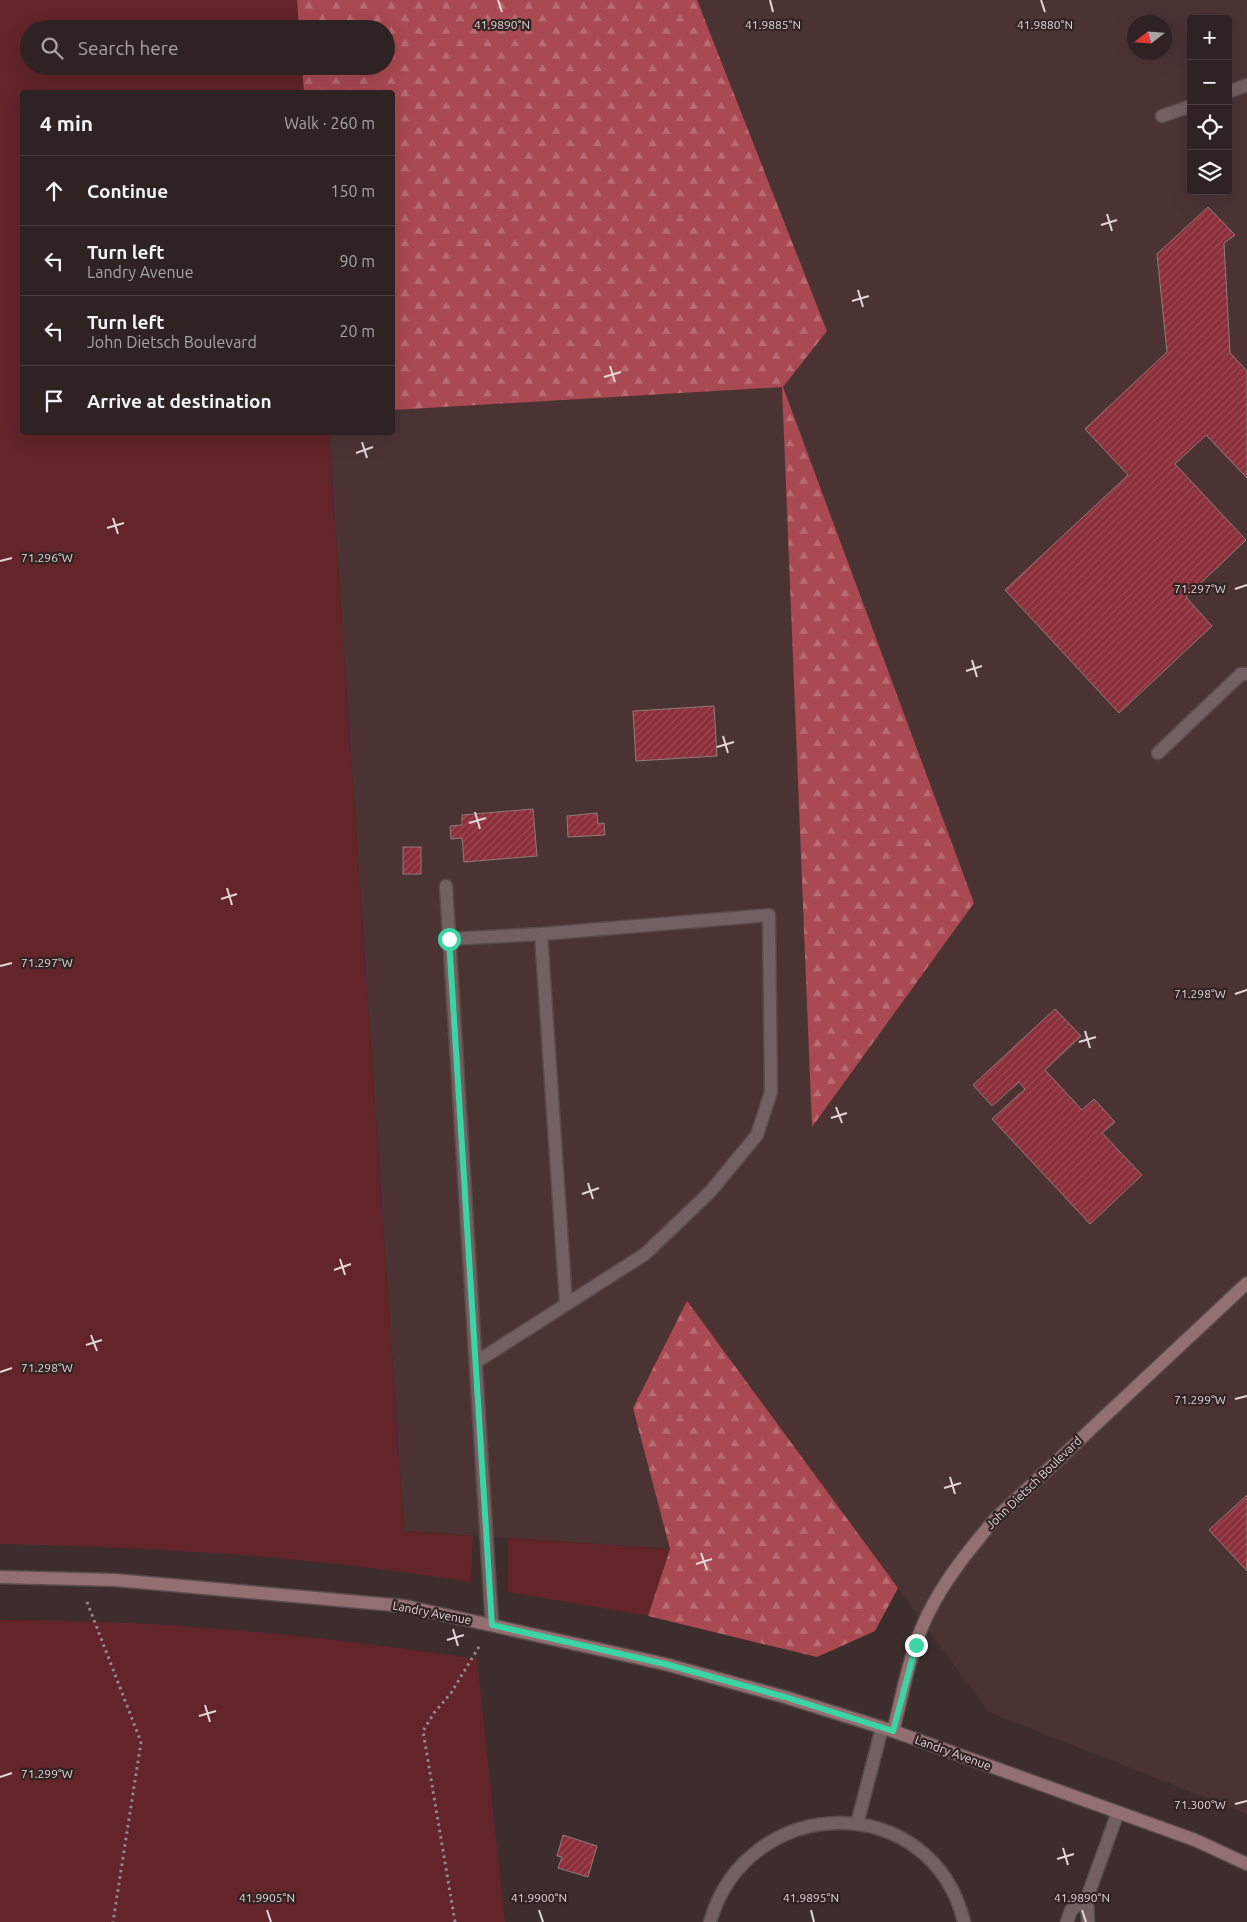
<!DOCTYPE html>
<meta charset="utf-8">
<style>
:root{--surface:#2e2222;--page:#362a2a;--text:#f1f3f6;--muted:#a7a4a5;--line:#493f40}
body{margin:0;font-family:Ubuntu,sans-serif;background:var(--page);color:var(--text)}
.controls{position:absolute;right:15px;top:15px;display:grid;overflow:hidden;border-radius:5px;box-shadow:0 5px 20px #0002}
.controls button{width:45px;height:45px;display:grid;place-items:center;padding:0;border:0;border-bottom:1px solid var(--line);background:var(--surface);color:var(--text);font:25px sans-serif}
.compass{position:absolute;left:1127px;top:15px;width:45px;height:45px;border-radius:50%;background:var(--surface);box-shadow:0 5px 20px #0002;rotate:253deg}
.stop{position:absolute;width:15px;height:15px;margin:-11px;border:4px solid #3bd4a4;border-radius:50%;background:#fff}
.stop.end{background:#3bd4a4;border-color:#fff;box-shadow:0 1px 5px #0008}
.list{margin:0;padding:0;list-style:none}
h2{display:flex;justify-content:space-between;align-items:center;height:65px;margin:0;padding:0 20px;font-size:21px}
h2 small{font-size:16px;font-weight:400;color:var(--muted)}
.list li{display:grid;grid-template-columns:32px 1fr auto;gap:15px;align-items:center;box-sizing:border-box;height:70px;padding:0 20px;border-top:1px solid var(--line)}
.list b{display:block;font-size:19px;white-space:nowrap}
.list p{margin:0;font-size:16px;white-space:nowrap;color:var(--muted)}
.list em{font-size:16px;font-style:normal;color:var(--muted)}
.icon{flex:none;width:28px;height:28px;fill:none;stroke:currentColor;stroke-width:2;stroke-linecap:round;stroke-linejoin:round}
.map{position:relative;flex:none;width:1247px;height:1922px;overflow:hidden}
.search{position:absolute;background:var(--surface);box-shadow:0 5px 20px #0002;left:20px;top:20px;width:375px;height:55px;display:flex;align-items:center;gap:12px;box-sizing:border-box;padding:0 18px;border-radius:28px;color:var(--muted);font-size:19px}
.panel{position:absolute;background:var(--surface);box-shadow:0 5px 20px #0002;left:20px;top:90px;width:375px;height:345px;border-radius:5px}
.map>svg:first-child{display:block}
.built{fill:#4b3334;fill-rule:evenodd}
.grass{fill:#63242a}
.forest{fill:url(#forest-firs)}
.building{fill:url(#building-hatch);stroke:#8f7c7c}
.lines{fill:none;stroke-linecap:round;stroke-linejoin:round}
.lane-casing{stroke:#584b4b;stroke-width:15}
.secondary-casing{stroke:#584b4b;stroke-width:15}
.path{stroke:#978989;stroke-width:3;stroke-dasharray:2.5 4;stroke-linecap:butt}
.lane{stroke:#736061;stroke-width:12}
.secondary{stroke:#936f71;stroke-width:12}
.route{stroke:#3bd4a4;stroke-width:6}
.ticks{fill:none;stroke:#e1d6d6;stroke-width:2}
.labels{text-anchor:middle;stroke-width:4.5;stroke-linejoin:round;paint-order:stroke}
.street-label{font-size:12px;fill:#e1d6d6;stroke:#322323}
.ticks-label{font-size:12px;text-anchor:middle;fill:#e1d6d6;stroke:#322323;stroke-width:4.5;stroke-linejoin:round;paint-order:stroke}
</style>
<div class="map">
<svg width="1247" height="1922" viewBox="0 0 1247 1922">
<defs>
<pattern id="forest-firs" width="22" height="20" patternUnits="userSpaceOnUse" patternTransform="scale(1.25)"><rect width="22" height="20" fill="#a94951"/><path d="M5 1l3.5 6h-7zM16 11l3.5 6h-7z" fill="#b86b71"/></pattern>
<pattern id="building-hatch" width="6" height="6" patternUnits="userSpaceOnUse" patternTransform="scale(1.25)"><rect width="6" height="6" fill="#8c2f3a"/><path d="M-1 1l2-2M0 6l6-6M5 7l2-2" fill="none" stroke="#9c4c56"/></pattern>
</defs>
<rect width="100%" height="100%" fill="#3d2d2d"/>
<path class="built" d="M697 0H1247V1814L989 1712 687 1302 633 1408 670 1549 404 1531 329 433 392 432 393 410 827 331ZM1191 19H1228V191H1191ZM1134 22H1164V52H1134Z"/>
<path class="grass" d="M0 0H297L299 29H29V66H302L304 92H22V432L329 433 404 1531 473 1536 471 1582C315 1557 157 1547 0 1544Z
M508 1538 670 1549 648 1616 508 1592Z
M0 1620C160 1620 318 1635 477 1659L505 1922H0Z"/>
<path class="forest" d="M297 0H697L827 331 783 387 974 903 812 1127 782 387 393 410 392 92H304L302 66H386V29H299Z
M687 1301 898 1588 875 1631 817 1657 648 1616 670 1549 633 1408Z"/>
<path class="building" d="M1208 207 1235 235 1224 243 1230 353 1247 371V478L1206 435 1175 464 1246 540 1186 597 1212 626 1119 713 1005 590 1128 475 1085 429 1167 352 1157 254Z
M714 706 717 756 636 761 633 711Z
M533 809 537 856 464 862 462 838 451 839 450 826 462 825V815Z
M597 813 598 824 604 823 605 835 568 837 567 816Z
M403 847H421V874H403Z
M1055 1009 1081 1036 1045 1070 1082 1110 1094 1099 1115 1122 1102 1133 1142 1175 1090 1224 992 1119 1025 1089 1019 1082 992 1106 973 1085Z
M1247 1495V1571L1209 1530Z
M563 1835 597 1846 588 1877 558 1868 562 1857 557 1856Z"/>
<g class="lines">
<defs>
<path id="lane" d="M1228 92 1247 85
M1162 116 1191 106
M1158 753 1241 674H1247
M446 886 492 1625
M541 934 566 1304
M449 939 541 934 769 915 771 1092 757 1135 710 1192 645 1254 476 1362
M857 1824 882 1728
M1087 1898 1118 1812
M710 1922C748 1791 932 1789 964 1922
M1067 1922 1071 1910 1087 1898 1088 1922"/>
<path id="secondary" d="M0 1577 115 1580 405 1606 665 1664 785 1697 893 1731 1195 1840 1247 1864
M893 1731C903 1693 910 1650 928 1614 945 1579 970 1549 994 1520L1247 1283"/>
</defs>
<use href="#lane" class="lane-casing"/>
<use href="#secondary" class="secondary-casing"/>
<path class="path" d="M87 1602 141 1742 113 1922
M455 1922 423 1731 434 1713 451 1693 480 1645"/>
<use href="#lane" class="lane"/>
<use href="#secondary" class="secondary"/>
</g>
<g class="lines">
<path class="route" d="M449 939 492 1625 665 1664 785 1697 893 1731 916 1645"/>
</g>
<path class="ticks" d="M498 0 502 12M770 0 773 12M1041 0 1045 12M1107 214 1112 231M1101 225 1117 220M858 290 863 307M852 301 869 296M610 366 615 382M604 377 621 372M362 442 367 458M356 453 373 447M113 518 118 534M107 528 124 523M0 561 12 558M1235 589 1247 585M972 660 977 677M966 671 982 666M723 736 728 753M717 747 734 742M475 812 480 829M469 823 486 818M227 888 232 905M221 899 237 894M0 966 12 963M1235 994 1247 990M1085 1031 1090 1048M1079 1042 1096 1037M836 1107 842 1123M831 1118 847 1113M588 1183 593 1199M582 1194 599 1188M340 1259 345 1275M334 1270 351 1264M91 1335 97 1351M86 1345 102 1340M0 1372 12 1368M1235 1399 1247 1396M950 1477 955 1494M944 1488 961 1483M701 1553 707 1570M696 1564 712 1559M453 1629 458 1646M447 1640 464 1635M205 1705 210 1722M199 1716 216 1711M0 1777 12 1773M1235 1804 1247 1801M1063 1848 1068 1865M1057 1859 1074 1854M267 1910 271 1922M539 1910 543 1922M811 1910 814 1922M1082 1910 1086 1922"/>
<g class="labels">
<g class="street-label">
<text transform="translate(1034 1483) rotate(-44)" y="4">John Dietsch Boulevard</text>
<text transform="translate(432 1613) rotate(11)" y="4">Landry Avenue</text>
<text transform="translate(953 1753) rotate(20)" y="4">Landry Avenue</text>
</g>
</g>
<g class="ticks-label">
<text x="502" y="29">41.9890°N</text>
<text x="773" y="29">41.9885°N</text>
<text x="1045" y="29">41.9880°N</text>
<text x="47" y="562">71.296°W</text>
<text x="1200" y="593">71.297°W</text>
<text x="47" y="967">71.297°W</text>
<text x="1200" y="998">71.298°W</text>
<text x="47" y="1372">71.298°W</text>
<text x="1200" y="1404">71.299°W</text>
<text x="47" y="1778">71.299°W</text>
<text x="1200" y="1809">71.300°W</text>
<text x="267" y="1902">41.9905°N</text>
<text x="539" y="1902">41.9900°N</text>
<text x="811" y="1902">41.9895°N</text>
<text x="1082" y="1902">41.9890°N</text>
</g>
</svg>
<div class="controls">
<button>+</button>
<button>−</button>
<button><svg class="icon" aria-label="locate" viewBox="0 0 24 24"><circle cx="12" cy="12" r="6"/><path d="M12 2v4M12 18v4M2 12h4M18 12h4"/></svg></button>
<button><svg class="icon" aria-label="layers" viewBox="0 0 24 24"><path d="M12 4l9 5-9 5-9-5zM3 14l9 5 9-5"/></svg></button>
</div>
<svg class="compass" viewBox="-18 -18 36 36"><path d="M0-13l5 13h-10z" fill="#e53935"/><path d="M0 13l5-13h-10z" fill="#a7a4a5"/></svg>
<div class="stop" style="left:449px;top:939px"></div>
<div class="stop end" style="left:916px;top:1645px"></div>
<div class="search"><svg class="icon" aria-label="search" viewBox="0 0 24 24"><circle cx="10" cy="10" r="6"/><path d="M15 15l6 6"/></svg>Search here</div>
<section class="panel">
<h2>4 min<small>Walk · 260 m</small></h2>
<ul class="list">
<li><svg class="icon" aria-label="ahead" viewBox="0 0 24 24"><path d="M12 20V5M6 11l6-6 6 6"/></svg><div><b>Continue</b></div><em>150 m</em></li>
<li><svg class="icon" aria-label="left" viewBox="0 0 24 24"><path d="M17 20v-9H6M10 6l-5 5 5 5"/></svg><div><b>Turn left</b><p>Landry Avenue</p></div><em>90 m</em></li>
<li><svg class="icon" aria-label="left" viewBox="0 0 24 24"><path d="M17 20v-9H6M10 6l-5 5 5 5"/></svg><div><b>Turn left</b><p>John Dietsch Boulevard</p></div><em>20 m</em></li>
<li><svg class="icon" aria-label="arrive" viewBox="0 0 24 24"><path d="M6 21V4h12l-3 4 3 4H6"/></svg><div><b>Arrive at destination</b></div></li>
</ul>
</section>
</div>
